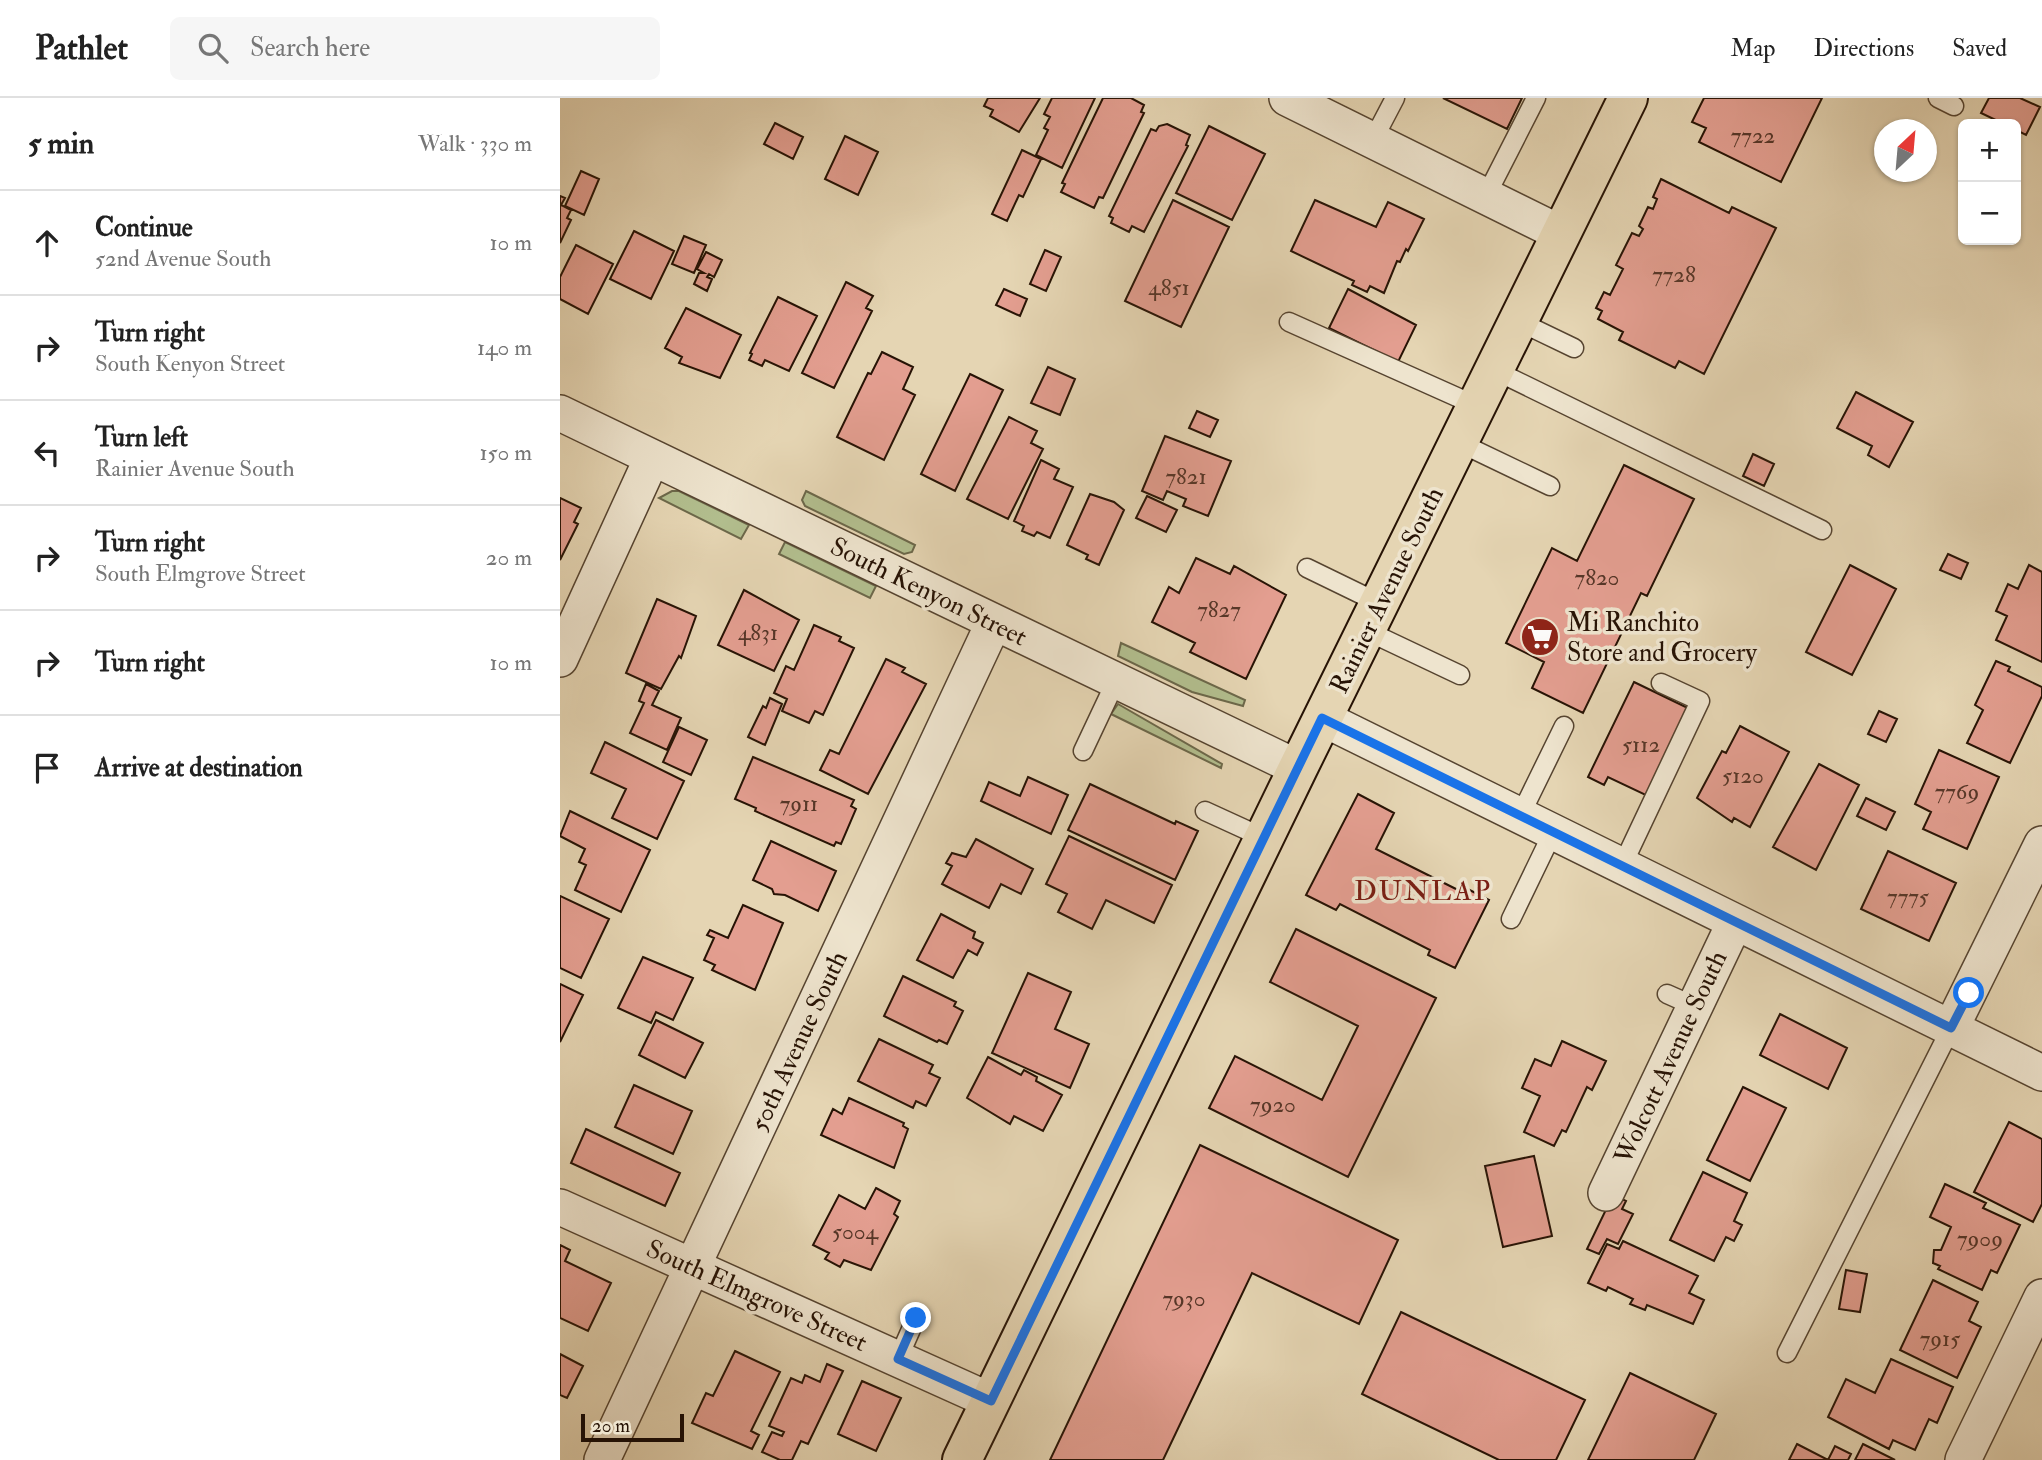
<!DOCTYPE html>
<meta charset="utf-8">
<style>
:root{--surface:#fff;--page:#f6f6f6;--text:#222;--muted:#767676;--line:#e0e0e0}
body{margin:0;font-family:"IM FELL Double Pica",serif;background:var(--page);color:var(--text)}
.controls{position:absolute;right:21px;top:21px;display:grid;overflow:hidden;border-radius:10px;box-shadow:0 2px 5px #0004}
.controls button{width:63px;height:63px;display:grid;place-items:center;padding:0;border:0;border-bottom:2px solid var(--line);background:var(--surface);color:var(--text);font:35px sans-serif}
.compass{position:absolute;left:1314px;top:21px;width:63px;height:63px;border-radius:50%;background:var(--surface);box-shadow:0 2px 5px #0004;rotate:26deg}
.scale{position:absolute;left:21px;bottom:18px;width:103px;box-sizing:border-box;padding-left:7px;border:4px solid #271305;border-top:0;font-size:19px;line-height:24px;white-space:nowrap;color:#271305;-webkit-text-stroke:5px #eee4ce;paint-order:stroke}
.stop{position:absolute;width:21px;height:21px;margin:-16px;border:5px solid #1a73e8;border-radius:50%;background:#fff}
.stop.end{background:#1a73e8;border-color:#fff;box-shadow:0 2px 7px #0008}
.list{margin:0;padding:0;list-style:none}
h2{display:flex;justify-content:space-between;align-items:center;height:91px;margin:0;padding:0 28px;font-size:30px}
h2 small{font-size:23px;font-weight:400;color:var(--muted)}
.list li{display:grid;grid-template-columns:46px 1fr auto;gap:21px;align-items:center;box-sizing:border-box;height:105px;padding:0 28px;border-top:2px solid var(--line)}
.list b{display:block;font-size:26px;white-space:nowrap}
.list p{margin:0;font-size:23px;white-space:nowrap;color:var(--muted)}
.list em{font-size:23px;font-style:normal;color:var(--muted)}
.icon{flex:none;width:38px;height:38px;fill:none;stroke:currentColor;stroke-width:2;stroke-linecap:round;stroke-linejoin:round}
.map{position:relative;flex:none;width:1482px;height:1362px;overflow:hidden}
header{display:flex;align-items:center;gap:42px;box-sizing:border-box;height:98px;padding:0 35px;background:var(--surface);border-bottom:2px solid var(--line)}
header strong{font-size:33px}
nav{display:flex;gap:38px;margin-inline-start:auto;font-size:24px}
.search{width:490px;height:63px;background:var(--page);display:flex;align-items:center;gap:18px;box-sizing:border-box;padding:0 24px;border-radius:10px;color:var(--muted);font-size:26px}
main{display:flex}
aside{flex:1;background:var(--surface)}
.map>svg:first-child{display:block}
.green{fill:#b2be8e;stroke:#6c684a;stroke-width:2}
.building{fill:#e39e90;stroke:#271305;stroke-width:2}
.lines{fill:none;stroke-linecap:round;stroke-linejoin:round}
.lane-casing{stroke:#564430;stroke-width:21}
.street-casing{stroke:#564430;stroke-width:38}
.primary-casing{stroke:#271305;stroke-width:42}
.lane{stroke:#eee4ce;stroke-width:18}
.street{stroke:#eee4ce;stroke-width:35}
.primary{stroke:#e5d5b3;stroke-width:38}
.route{stroke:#1a73e8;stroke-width:9}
.labels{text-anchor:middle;stroke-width:7;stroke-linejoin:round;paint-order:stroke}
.number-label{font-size:23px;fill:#563628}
.street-label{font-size:26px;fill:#271305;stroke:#eee4ce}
.poi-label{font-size:26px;fill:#271305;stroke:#eee4ce;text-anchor:start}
.neighbourhood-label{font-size:28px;letter-spacing:2px;fill:#7a1f14;stroke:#eee4ce}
</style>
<header>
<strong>Pathlet</strong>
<div class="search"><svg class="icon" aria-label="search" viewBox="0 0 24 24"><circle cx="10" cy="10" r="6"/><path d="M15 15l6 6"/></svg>Search here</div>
<nav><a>Map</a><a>Directions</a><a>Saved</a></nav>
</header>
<main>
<aside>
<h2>5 min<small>Walk · 330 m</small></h2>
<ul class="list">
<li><svg class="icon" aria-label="ahead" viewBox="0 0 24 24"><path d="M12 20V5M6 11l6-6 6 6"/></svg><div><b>Continue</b><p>52nd Avenue South</p></div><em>10 m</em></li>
<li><svg class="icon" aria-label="right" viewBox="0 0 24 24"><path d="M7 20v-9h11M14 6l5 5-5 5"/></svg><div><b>Turn right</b><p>South Kenyon Street</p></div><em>140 m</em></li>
<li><svg class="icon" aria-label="left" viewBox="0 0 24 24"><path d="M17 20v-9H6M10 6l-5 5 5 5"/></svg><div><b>Turn left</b><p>Rainier Avenue South</p></div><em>150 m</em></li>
<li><svg class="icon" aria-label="right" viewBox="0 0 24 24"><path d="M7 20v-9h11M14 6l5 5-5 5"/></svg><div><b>Turn right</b><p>South Elmgrove Street</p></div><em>20 m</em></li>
<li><svg class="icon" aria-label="right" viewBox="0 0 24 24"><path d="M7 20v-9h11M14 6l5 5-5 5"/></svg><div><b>Turn right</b></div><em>10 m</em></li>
<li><svg class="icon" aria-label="arrive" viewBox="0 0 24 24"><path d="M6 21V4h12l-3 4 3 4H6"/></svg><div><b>Arrive at destination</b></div></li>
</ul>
</aside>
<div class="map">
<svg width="1482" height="1362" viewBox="0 0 1482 1362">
<rect width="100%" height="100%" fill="#e5d5b3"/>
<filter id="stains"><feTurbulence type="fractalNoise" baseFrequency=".00286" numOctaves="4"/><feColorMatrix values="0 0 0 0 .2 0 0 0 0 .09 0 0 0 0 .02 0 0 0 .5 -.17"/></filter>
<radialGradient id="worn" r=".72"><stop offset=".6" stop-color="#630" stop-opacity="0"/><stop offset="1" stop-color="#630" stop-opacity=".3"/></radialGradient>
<path class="green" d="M112 393H119L189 427 181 441 99 400Z
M246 393 355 447 352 454 344 456 245 408 242 402Z
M225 444 316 488 310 500 219 456Z
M561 545 685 602 683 608 632 594 558 558Z
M558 606 662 666 661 670 551 616Z"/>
<path class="building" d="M428 0H480L459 34 430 18 433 12 424 8Z
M492 0H535L502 70 476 57 488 32 484 30 490 19 484 16Z
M543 0H571L584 7 581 14 584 15 543 100 539 99 534 110 501 94 505 86 502 85Z
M883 0H962L947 31Z
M1144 0H1262L1221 84 1139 44 1146 30 1132 24Z
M1429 0H1460L1480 9 1466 37 1456 32V26H1444L1421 15Z
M215 25 243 39 233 61 204 46Z
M607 26 630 37 626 47 628 48 584 134 572 128 569 134 551 125 553 120 549 118 591 31 596 33 599 28Z
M649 28 705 56 672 122 616 95Z
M285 38 318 54 298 97 265 81Z
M462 52 481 61 463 99 459 97 447 123 432 116Z
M21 73 39 81 24 117 5 108Z
M1101 81 1169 115 1172 109 1216 130 1144 276 1119 263 1115 270 1059 242 1063 234 1038 221 1042 213 1036 210 1044 194 1050 197 1063 171 1056 167 1072 135 1079 138 1083 131 1079 128 1088 109 1093 111 1097 101 1093 99Z
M0 98 5 100 1 107 11 112 7 120 11 122 0 145Z
M613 102 669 129 621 229 565 203Z
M755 102 816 129 828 104 864 121 848 153 846 151 840 164 837 163 824 195 810 188 807 194 792 187 794 183 731 153Z
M74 133 114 153 91 201 50 181Z
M124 138 146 147 134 175 112 166Z
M16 147 53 166 28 216 0 201V179Z
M485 152 501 159 486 193 470 186Z
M146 154 162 162 154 179 149 176 147 179 152 181 147 193 134 186 139 175H144L137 171Z
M286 184 313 198 306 210 312 213 274 290 242 275Z
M444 191 467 201 460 218 436 207Z
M788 191 856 227 838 264 769 230Z
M218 199 257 218 229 273 205 262 202 268 189 262 192 256 190 255Z
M126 210 181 237 160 280 119 265 122 259 105 250Z
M322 254 353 269 343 291 355 297 324 362 277 339 308 275 311 276Z
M488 269 515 281 500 317 471 305Z
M410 276 443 292 395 393 361 376Z
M1296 294 1353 324 1329 369 1308 357 1312 348 1277 330Z
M637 313 658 322 650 339 629 330Z
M449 319 477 333 471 345 483 351 448 421 407 401Z
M605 338 671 363 648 418 623 408 626 401 607 393 603 402 582 393Z
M1193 356 1214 366 1204 388 1183 378Z
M481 362 499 371 494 381 513 389 490 440 477 434 474 438 462 433 464 428 454 423Z
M1064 367 1134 401 1087 498 1081 495 1023 615 972 590 984 564 946 545 992 450 1017 463Z
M530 396 554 404 564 412 539 467 526 461 528 457 507 447Z
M587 398 617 412 606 434 576 420Z
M0 400 21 410 14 424 18 426 0 462Z
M1388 456 1408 465 1401 481 1380 472Z
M636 460 670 476 674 468 726 497 686 581 630 554 635 545 592 524 609 489 619 495Z
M1290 467 1336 491 1292 577 1246 554Z
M1469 467 1482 474V564L1436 542 1447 518 1436 513 1448 486 1458 491Z
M184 492 239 522 214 573 158 547Z
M97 501 136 518 121 560 119 558 101 591 66 575Z
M254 527 281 539 279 543 294 550 263 617 255 613 249 625 222 613 227 601 214 595 226 568 234 572Z
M326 561 345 570 342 574 366 586 308 696 260 672 270 652 279 656Z
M1436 563 1450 569 1448 573 1482 589V598L1450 665 1407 645 1423 612 1415 607Z
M1074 584 1134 613 1092 700 1048 679 1044 687 1028 679Z
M86 586 99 593 92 607 121 620 107 652 70 635 84 605 79 603Z
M210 600 222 606 205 647 188 639 203 608 206 610Z
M1319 613 1337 621 1326 644 1308 636Z
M1180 628 1229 654 1190 729 1174 720 1172 724 1137 700 1162 653 1166 655Z
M119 629 147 642 131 677 103 664Z
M45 644 124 683 97 741 52 720 66 691 31 675Z
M1379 652 1439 679 1407 751 1363 731 1371 714 1355 706Z
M193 659 294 702 291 708 296 711 281 746 276 744 274 748 195 713 196 710 175 701Z
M1259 666 1299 687 1256 772 1213 749Z
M468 679 508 697 491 736 421 703 429 684 460 698Z
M530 686 615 726 616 723 638 733 615 782 508 732Z
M798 696 834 715 816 751 898 792 900 787 929 802 895 870 868 857 870 852 780 806 776 812 746 797Z
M1306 700 1335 714 1326 732 1297 718Z
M10 713 90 752 61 814 15 792 26 767 19 764 25 751 0 738Z
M509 738 612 787 594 825 546 802 532 831 498 814 507 796 486 786Z
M416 741 473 771 461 796 441 786 429 810 382 786 392 768 386 765 392 755 406 759Z
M211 743 276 773 258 813 225 797 214 796 212 791 193 782Z
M1328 753 1396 785 1369 843 1301 811Z
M0 798 49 821 21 880 0 870Z
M183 807 223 825 195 892 152 872 155 867 144 862 154 840 147 837 150 832 168 840Z
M381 816 415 834 413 840 423 845 417 857 408 852 393 880 357 862Z
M736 831 876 900 788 1079 649 1010 675 958 762 1002 798 928 710 884Z
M83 859 133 880 113 922 96 914 91 925 58 910Z
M468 875 511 894 495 931 529 946 510 990 432 955Z
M343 878 396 904 394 908 403 913 387 946 379 942 377 944 324 918Z
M0 886 23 897 0 944Z
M1220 916 1287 950 1268 991 1200 957Z
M96 922 143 945 125 980 79 957Z
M319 941 373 967 369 975 380 980 366 1008 356 1003 353 1010 298 983Z
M1002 943 1046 963 1032 992 1027 989 1006 1034 1002 1032 994 1048 964 1034 980 998 962 990 975 961 991 968Z
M428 959 461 977 464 972 477 979 476 983 502 997 483 1033 454 1018 450 1026 407 1000Z
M74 987 132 1013 113 1056 55 1029Z
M1183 989 1226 1010 1190 1083 1147 1062Z
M289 1000 344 1025 343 1028 348 1031 334 1070 261 1037 273 1011 282 1016Z
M1449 1024 1482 1041V1106L1473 1124 1414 1094Z
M26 1031 120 1075 105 1108 11 1065Z
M640 1047 838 1142 799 1226 692 1175 603 1362H490Z
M974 1058 992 1138 943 1149 925 1068Z
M1143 1074 1187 1095 1174 1123 1182 1127 1174 1143 1166 1139 1154 1163 1110 1142Z
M1385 1086 1426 1105 1423 1110 1460 1127 1437 1175 1431 1172 1422 1192 1378 1171 1380 1168 1373 1165 1374 1152H1381L1391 1129 1370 1119Z
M316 1090 340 1103 334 1116 338 1119 311 1172 284 1162 280 1169 265 1161 269 1155 253 1147 279 1097 305 1111Z
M1053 1097 1066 1103 1062 1111 1073 1116 1058 1146 1047 1141 1039 1156 1027 1151Z
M1063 1143 1138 1178 1129 1195 1144 1202 1133 1226 1087 1207 1085 1212 1070 1206 1073 1201 1048 1189 1046 1193 1028 1185 1047 1146 1059 1151Z
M0 1147 10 1152 5 1163 51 1185 28 1233 0 1220Z
M1286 1172 1307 1176 1300 1214 1279 1211Z
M1373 1182 1418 1204 1409 1223 1421 1229 1397 1280 1340 1252Z
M841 1214 1025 1302 996 1362H939L802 1296Z
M175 1253 220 1274 191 1333 199 1337 192 1351 132 1325 146 1295 153 1298Z
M0 1256 23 1268 7 1300 0 1297Z
M1331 1261 1393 1289 1377 1325 1369 1321 1355 1352 1333 1342 1329 1351 1268 1319 1286 1281 1315 1295Z
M267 1266 283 1273 248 1346 241 1343 232 1362H220L202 1354 212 1334 222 1338 224 1334 209 1328 231 1280 242 1285 245 1277 260 1284Z
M1070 1275 1156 1316 1134 1362H1028Z
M302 1283 341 1300 316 1353 278 1336Z
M1237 1346 1268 1362 1275 1348 1291 1356 1288 1362H1229Z
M1303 1346 1335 1362H1295Z"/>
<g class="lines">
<defs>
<path id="lane" d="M1378 0 1394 8
M813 42 835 0
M926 98 976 0
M958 223 1014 250
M729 224 917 308
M934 272 1262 432
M898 344 990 388
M747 470 819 505
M805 532 900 577
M523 653 556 583
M645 713 704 740
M960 718 1004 628
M1062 768 1140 603 1101 585
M951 821 993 734
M1107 896 1134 908
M1227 1255 1391 930
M338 1261 356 1220"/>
<path id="street" d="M727 0 1002 136
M0 315 738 670
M0 561 92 360
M762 620 1482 975
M1391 930 1482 746
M1046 1095 1175 824
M0 1109 431 1303
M42 1362 434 524
M1403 1362 1482 1199"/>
<path id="primary" d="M402 1362 738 670 1068 0"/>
</defs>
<use href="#lane" class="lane-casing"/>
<use href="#street" class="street-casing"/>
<use href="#primary" class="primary-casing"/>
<use href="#lane" class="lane"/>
<use href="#street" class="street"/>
<use href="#primary" class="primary"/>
</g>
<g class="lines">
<path class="route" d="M356 1220 338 1261 431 1303 762 620 1391 930 1409 895"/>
</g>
<defs>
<symbol id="supermarket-disc" viewBox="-11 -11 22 22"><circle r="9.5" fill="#8f2418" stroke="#eee4ce"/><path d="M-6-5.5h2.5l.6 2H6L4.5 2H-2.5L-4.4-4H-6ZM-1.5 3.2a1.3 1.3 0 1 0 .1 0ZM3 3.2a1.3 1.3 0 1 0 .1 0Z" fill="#fff"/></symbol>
</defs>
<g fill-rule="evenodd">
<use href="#supermarket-disc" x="958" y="517" width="44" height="44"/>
</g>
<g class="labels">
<g class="number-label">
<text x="1193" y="45">7722</text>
<text x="1114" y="184">7728</text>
<text x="609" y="197">4851</text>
<text x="626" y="386">7821</text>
<text x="1037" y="487">7820</text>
<text x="659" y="519">7827</text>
<text x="198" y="542">4831</text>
<text x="1081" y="654">5112</text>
<text x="1183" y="685">5120</text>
<text x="1397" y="701">7769</text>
<text x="239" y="713">7911</text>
<text x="1348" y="806">7775</text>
<text x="713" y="1014">7920</text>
<text x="295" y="1141">5004</text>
<text x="1420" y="1148">7909</text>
<text x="624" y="1208">7930</text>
<text x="1380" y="1248">7915</text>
</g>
<g class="street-label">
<text transform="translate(826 492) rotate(-64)" y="9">Rainier Avenue South</text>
<text transform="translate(369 493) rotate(26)" y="9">South Kenyon Street</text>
<text transform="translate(238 943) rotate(-65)" y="9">50th Avenue South</text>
<text transform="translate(1110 959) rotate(-65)" y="9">Wolcott Avenue South</text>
<text transform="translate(197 1197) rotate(24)" y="9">South Elmgrove Street</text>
</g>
<g class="poi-label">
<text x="1007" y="533">Mi Ranchito<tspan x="1007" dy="30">Store and Grocery</tspan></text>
</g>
<g class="neighbourhood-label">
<text x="863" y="802">DUNLAP</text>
</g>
</g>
<rect width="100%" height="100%" filter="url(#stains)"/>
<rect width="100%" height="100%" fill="url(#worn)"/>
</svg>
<div class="controls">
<button>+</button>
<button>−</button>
</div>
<svg class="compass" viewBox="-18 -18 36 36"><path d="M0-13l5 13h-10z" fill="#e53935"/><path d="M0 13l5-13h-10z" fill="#767676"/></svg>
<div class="scale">20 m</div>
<div class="stop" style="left:1409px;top:895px"></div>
<div class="stop end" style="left:356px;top:1220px"></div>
</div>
</main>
